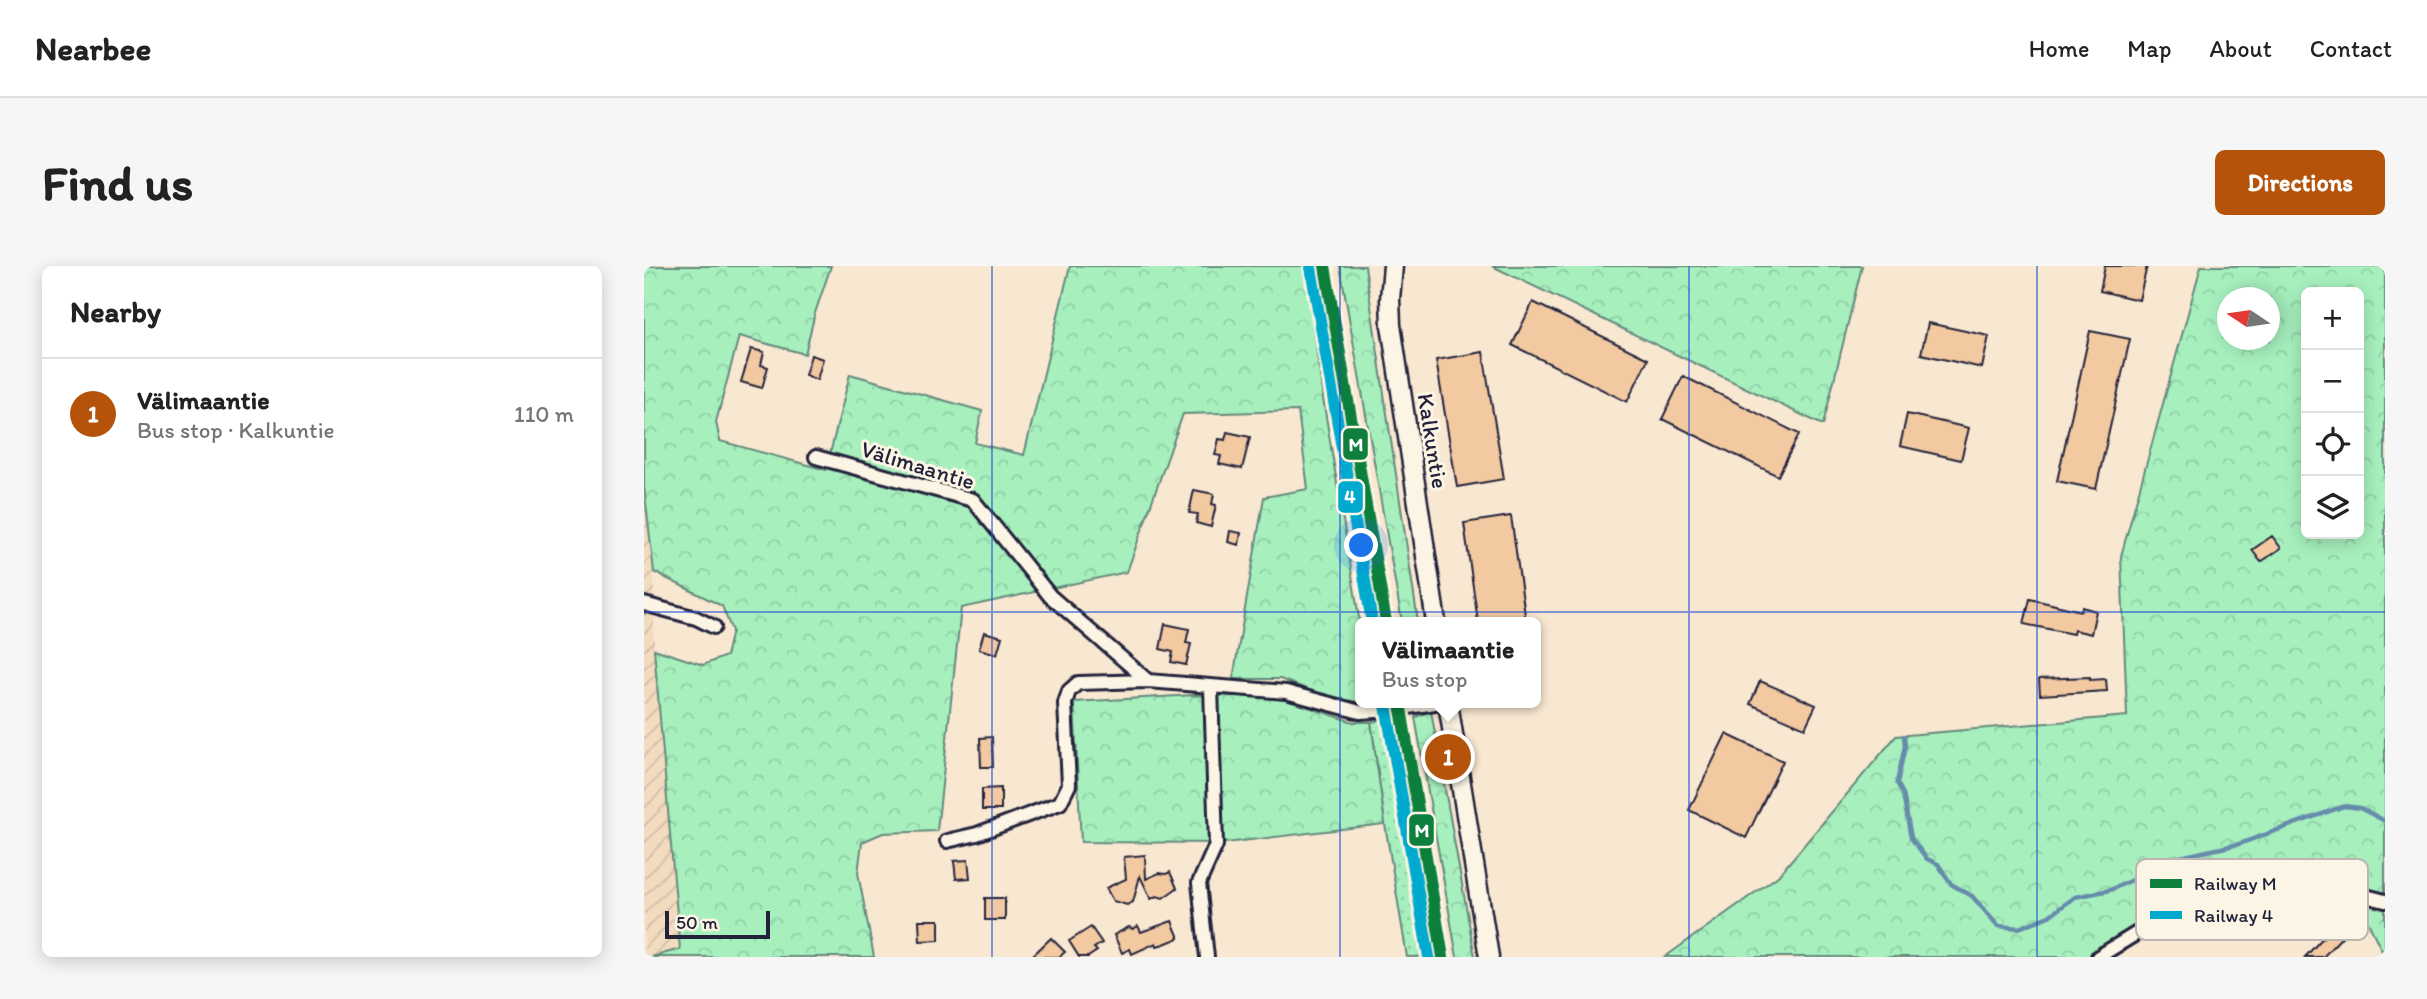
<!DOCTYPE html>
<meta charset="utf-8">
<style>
:root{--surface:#fff;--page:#f6f6f6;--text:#222;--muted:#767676;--line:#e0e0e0;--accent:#b45309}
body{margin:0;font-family:Itim,sans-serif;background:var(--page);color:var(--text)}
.controls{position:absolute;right:21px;top:21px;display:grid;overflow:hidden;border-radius:10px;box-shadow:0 4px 18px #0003}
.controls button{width:63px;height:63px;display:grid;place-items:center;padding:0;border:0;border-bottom:2px solid var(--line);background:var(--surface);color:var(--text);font:35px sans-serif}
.compass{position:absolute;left:1573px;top:21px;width:63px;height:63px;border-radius:50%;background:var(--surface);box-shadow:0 4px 18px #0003;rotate:283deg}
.scale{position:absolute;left:21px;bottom:18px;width:105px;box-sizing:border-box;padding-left:7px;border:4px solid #22223b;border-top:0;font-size:19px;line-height:24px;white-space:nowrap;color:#22223b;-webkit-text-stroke:5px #fcf5e5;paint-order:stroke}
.you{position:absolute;left:718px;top:280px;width:24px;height:24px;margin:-18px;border:5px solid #fff;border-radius:50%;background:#1a73e8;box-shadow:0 0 0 10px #1a73e833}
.badge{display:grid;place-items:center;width:46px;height:46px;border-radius:50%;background:var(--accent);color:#fff;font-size:23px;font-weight:700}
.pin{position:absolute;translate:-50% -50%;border:4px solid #fff;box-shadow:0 2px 7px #0006}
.popup{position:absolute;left:711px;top:351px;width:186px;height:91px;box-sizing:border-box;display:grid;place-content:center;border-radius:10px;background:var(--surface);filter:drop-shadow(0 2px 5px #0005);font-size:23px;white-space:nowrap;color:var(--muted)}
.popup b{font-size:26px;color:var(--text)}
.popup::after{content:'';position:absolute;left:50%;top:100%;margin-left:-14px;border:14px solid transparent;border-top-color:var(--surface)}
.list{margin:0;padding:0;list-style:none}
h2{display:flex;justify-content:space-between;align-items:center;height:91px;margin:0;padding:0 28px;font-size:30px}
h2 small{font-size:23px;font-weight:400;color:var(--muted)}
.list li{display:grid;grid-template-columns:46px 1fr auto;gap:21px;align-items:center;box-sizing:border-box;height:112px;padding:0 28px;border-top:2px solid var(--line)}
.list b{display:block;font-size:26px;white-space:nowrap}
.list p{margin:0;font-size:23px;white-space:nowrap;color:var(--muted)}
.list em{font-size:23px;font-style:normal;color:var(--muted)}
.icon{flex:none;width:38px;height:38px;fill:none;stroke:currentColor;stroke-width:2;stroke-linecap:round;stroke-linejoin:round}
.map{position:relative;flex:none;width:1741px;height:691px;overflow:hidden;border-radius:10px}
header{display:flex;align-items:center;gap:42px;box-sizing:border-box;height:98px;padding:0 35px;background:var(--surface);border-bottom:2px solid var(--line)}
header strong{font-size:33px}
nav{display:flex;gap:38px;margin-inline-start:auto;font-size:24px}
.intro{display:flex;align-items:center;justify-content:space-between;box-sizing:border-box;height:168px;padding:0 42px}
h1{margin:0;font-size:49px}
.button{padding:18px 32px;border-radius:10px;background:var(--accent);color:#fff;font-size:24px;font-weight:700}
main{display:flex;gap:42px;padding:0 42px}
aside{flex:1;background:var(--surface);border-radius:10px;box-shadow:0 4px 18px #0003}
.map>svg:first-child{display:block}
.industrial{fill:url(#industrial-furrows)}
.grass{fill:url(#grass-dots);stroke:#64897c;stroke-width:2}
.forest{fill:url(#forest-crowns);stroke:#64897c;stroke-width:2;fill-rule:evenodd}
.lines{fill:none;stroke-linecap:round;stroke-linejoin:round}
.stream{stroke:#668cab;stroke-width:4.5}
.building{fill:#f2c9a1;stroke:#22223b;stroke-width:2}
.street-casing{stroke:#22223b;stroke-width:18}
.secondary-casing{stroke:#22223b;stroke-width:23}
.street{stroke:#fcf5e5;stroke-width:12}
.secondary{stroke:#fcf5e5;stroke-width:18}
.rail-1-casing{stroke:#fcf5e5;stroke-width:18}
.rail-2-casing{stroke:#fcf5e5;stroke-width:18}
.rail-1{stroke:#0e7f3c;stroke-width:12}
.rail-2{stroke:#00a9ce;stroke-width:12}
.grid{fill:none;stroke:#1d4ed8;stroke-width:2;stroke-opacity:0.55}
.labels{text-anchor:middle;stroke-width:6;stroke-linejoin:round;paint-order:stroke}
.street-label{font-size:23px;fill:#22223b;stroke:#fcf5e5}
.key{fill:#fcf5e5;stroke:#bbb6b2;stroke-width:2}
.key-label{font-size:19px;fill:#22223b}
.line-badge{stroke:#fcf5e5;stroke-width:2.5}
.badge-label{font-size:19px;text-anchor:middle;font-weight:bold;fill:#fff}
</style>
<header>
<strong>Nearbee</strong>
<nav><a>Home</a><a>Map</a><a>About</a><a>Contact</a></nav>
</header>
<div class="intro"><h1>Find us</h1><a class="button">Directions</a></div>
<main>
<aside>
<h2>Nearby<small></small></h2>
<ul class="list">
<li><span class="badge">1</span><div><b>Välimaantie</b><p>Bus stop · Kalkuntie</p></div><em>110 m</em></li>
</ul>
</aside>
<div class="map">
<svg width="1741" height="691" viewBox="0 0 1741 691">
<defs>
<pattern id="industrial-furrows" width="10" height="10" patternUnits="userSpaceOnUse" patternTransform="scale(1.75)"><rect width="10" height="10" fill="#f3dbc0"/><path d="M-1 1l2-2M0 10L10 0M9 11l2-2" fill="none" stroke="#d0bca6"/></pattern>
<pattern id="grass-dots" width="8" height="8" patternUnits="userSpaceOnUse" patternTransform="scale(1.75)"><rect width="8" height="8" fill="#a7f0be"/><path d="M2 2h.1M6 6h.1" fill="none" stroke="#8fcea4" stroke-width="1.8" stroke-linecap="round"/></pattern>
<pattern id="forest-crowns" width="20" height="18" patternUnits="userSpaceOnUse" patternTransform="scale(1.75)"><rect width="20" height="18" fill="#a7f0be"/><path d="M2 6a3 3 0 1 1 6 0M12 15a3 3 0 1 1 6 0" fill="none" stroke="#8fcea4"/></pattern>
</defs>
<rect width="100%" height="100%" fill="#f9e8d1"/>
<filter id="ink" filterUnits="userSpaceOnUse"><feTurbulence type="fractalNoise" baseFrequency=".0143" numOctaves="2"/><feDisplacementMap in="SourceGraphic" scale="14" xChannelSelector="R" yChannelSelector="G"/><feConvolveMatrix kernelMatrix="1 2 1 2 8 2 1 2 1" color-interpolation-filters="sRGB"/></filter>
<g filter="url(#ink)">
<path class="industrial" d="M0 220 10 306V383L36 683 7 691H0Z"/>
<path class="grass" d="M747 452 788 691H763L741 558 727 456Z"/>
<path class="forest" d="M0 0H187L171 47 161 88 95 70 72 156 76 175 182 204 206 108 338 145 331 177 380 189 426 0H661L679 132 716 358V436L692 434 636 413H589L620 231 664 223 654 145 539 148 483 306 317 342 293 565 239 567 218 576 214 607 230 691H8L36 683 10 383 59 399 82 390 88 365 78 340 10 306 0 220Z
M696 0H721L774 356H758Z
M848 0H1218L1179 159Z
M1557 0H1741V691L1712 632 1591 613 1450 691H1021L1134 610 1252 470 1483 450 1477 290ZM1662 26H1715V268H1662ZM1584 32H1626V74H1584Z
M551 429 634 431 709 456H727L741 558 581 577 437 576 430 436Z
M787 445 831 691H813L771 451Z"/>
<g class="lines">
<path class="stream" d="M1260 470 1261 480 1253 517 1259 528 1267 572 1283 593 1294 598 1307 618 1328 630 1354 660 1375 662 1405 650 1431 631 1466 624 1503 607 1516 606 1532 592 1595 578 1700 540 1716 542 1741 555"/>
</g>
<path class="building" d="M1461 0H1503L1495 34 1456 25Z
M889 36 1004 93 983 136 868 79Z
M1284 57 1345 70 1338 102 1277 88Z
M1446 65 1486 73 1452 223 1413 215Z
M107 83 120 86 117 99 124 101 118 122 97 116Z
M839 86 860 213 813 221 792 94Z
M167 89 179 93 173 114 161 109Z
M1039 110 1155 168 1134 210 1018 153Z
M1263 148 1325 162 1317 194 1256 180Z
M583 166 606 171 598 203 575 198 577 190 571 189 575 173 581 174Z
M550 224 570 228 568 238 572 239 567 261 552 257 554 248 545 247Z
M867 250 882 356H834L820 257Z
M586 265 597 267 595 279 584 276Z
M1628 270 1637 282 1617 296 1608 284Z
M1386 333 1437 345 1438 341 1452 345 1447 368 1430 364 1429 368 1380 358Z
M521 358 545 363 542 377 547 378 542 399 527 396 529 386 516 383Z
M340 366 358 371 353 388 335 383Z
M1446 411V414L1462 413 1463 425 1396 429 1395 413Z
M1116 415 1172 439 1161 462 1106 438Z
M1082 468 1139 495 1102 572 1045 544Z
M348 471 349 501H337L336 472Z
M357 522V544H338V523Z
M501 589 502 613 515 607 522 608 526 606 533 622 519 632 513 630 507 633 496 610 489 636 483 639 469 635 462 622 482 613 480 591Z
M324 594 326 612 312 613 310 595Z
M341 632H361V654H341Z
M1698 651 1708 660 1679 691H1661Z
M275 654H295V674L276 675Z
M528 655 535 672 520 678 513 680 512 677 488 688 486 683 478 687 470 669 485 661 489 663 494 660 497 666Z
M447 661 458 677 450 682 453 685 444 691H435L425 675Z
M407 672 421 686 415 691H387Z"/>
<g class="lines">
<defs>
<path id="street" d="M172 191 329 234 406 330 504 415 642 426 716 446 748 444
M0 338 52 352 70 361
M764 441 791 437
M303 575 333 568 416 537 425 519 421 437 425 425 434 417 504 415
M563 691 555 617 572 579 567 421
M1454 691 1529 645 1591 613 1664 615 1741 635"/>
<path id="secondary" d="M749 0 746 33 747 59 792 356
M804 437 845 691"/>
</defs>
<use href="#street" class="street-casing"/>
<use href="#secondary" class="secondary-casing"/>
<use href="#street" class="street"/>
<use href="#secondary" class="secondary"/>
<defs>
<path id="rail-1" d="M681 0 742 356
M756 437 799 691"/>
<path id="rail-2" d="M667 2 728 356
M742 439 785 691"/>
</defs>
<use href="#rail-1" class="rail-1-casing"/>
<use href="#rail-2" class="rail-2-casing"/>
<use href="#rail-1" class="rail-1"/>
<use href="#rail-2" class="rail-2"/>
</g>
</g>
<path class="grid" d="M348 0V691M696 0V691M1045 0V691M1393 0V691M0 346H1741"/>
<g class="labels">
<g class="street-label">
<text transform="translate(789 175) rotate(81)" y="8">Kalkuntie</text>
<text transform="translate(274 199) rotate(17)" y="8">Välimaantie</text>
</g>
</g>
<rect x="1492" y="593" width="232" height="81" rx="10" class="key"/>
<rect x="1506" y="613" width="32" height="9" fill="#0e7f3c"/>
<rect x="1506" y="645" width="32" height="8" fill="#00a9ce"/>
<g class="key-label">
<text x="1550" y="624">Railway M</text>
<text x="1550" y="656">Railway 4</text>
</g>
<g class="line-badge">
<rect x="698" y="161" width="27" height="34" rx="7" fill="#0e7f3c"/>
<rect x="693" y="214" width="27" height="34" rx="7" fill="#00a9ce"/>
<rect x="764" y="547" width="27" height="34" rx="7" fill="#0e7f3c"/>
</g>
<g class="badge-label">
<text x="712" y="185">M</text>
<text x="706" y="237">4</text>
<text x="778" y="571">M</text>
</g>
</svg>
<div class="controls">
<button>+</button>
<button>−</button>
<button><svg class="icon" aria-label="locate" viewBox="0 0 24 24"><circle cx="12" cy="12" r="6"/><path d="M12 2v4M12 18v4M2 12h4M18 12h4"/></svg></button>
<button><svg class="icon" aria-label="layers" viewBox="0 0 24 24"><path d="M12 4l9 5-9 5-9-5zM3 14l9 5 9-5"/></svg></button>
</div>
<svg class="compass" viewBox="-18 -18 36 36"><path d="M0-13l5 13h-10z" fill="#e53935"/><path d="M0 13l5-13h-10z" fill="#767676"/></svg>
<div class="scale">50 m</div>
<div class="you"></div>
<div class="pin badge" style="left:804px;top:491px">1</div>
<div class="popup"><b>Välimaantie</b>Bus stop</div>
</div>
</main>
